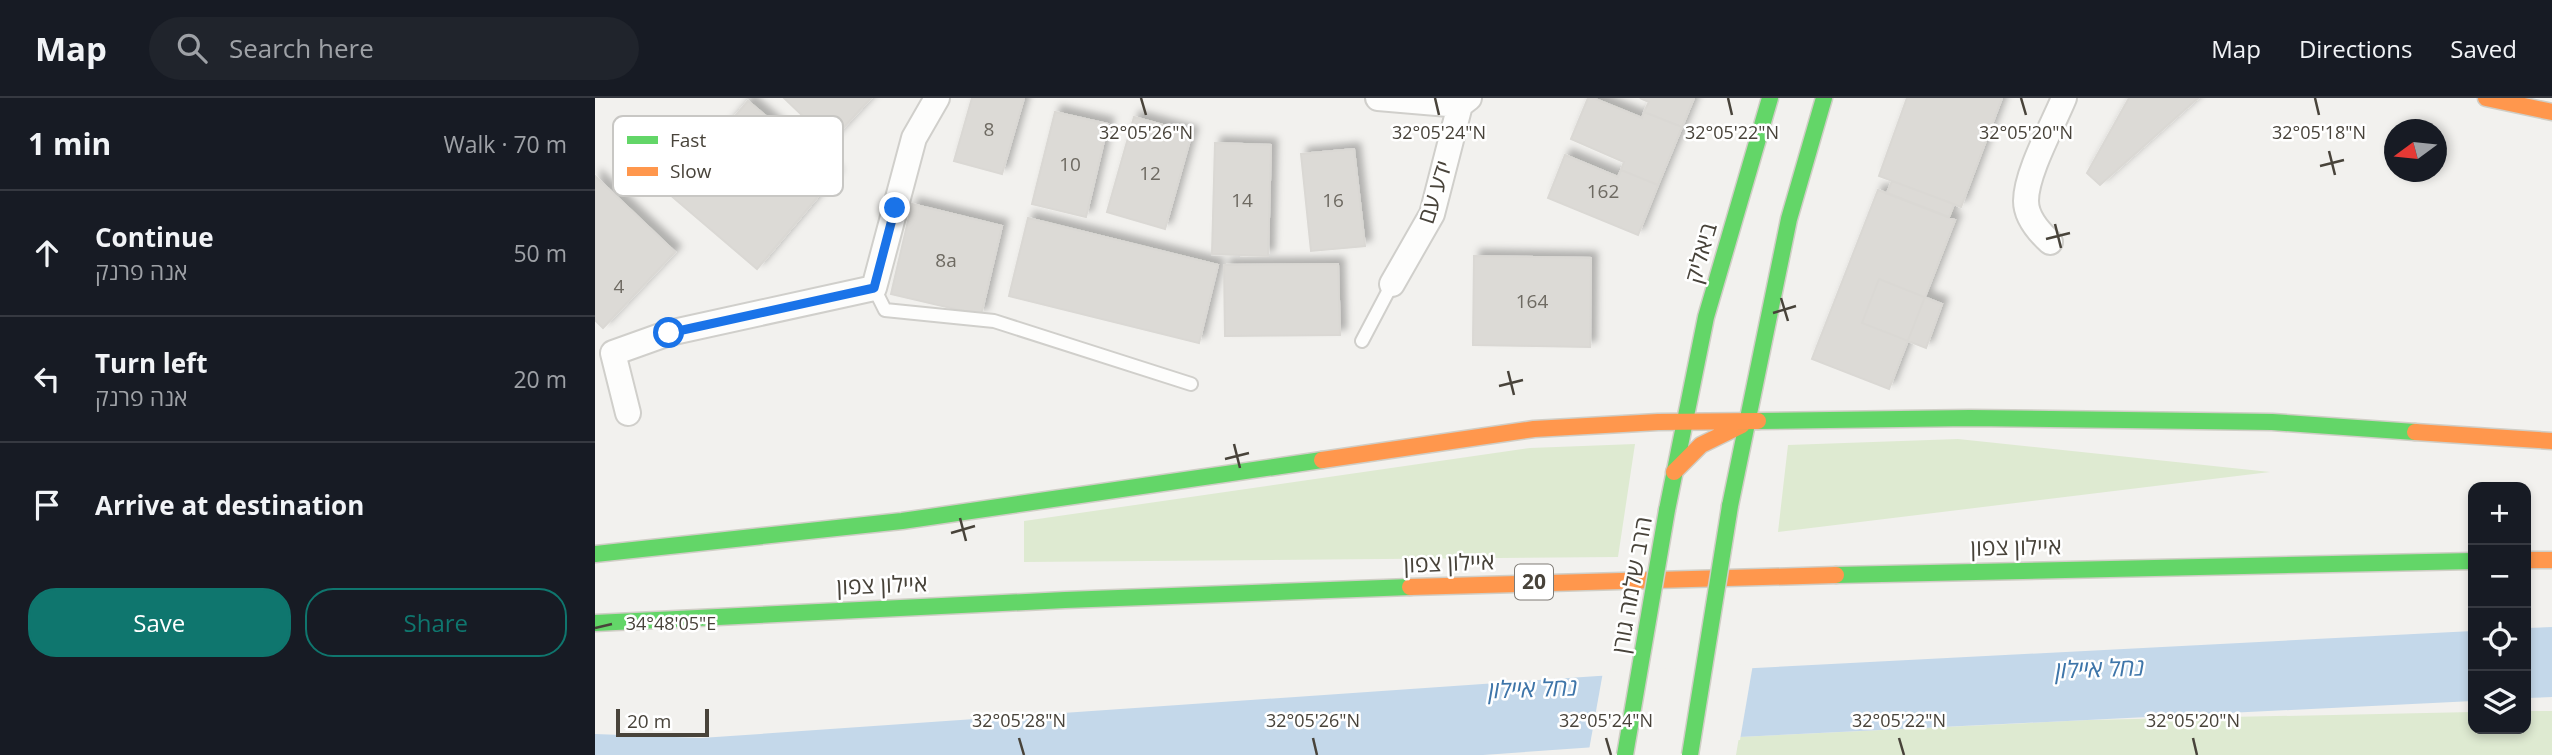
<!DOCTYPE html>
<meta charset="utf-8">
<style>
:root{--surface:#171b24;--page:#20242c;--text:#f1f3f6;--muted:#9ea1a6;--line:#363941;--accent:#0f766e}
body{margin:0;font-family:"Open Sans",Heebo,sans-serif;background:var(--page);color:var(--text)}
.controls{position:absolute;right:21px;bottom:21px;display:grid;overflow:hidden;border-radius:14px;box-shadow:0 4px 10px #0003}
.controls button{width:63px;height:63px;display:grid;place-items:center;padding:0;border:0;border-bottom:2px solid var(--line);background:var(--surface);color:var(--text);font:35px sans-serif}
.compass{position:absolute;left:1789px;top:21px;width:63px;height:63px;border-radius:50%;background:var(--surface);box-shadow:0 4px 10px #0003;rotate:255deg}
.scale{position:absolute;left:21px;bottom:18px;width:93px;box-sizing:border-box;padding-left:7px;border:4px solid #48433a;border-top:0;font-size:19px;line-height:24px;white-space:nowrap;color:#48433a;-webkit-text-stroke:5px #fff;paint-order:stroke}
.stop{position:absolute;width:21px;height:21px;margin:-16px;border:5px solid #1a73e8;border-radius:50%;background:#fff}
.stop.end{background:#1a73e8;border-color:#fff;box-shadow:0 2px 7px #0008}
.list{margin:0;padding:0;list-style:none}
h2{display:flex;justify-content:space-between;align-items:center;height:91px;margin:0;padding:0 28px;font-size:30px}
h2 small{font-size:23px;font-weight:400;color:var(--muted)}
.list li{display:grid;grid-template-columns:46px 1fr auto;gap:21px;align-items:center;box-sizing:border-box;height:126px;padding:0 28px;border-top:2px solid var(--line)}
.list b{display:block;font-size:26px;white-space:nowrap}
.list p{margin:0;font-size:23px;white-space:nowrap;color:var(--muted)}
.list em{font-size:23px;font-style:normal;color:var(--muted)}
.actions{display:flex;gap:14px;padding:21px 28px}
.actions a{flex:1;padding:16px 0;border:2px solid var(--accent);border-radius:28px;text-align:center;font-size:24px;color:var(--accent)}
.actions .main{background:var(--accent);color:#fff}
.icon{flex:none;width:38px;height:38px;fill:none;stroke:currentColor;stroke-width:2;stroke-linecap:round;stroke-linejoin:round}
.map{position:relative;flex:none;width:1957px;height:657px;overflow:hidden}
header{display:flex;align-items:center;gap:42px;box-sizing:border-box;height:98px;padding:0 35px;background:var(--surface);border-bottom:2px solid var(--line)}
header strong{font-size:33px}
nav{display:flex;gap:38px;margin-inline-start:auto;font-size:24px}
.search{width:490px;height:63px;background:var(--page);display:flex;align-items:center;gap:18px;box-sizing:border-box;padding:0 24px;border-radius:38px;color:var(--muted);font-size:26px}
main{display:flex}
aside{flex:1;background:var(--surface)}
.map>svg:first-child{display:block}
.green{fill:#deead1}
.water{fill:#c4d8ea}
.pier{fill:#f2f1ee}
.building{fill:#dcdad6;stroke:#dad8d4;stroke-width:2;filter:url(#shadow)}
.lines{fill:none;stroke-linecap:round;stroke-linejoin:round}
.lane-casing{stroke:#d0cfcb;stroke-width:16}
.street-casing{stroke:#d0cfcb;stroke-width:28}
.fast-casing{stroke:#d0cec6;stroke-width:19}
.slow-casing{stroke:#d0cec6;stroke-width:19}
.lane{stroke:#fdfdfc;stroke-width:12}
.street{stroke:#fdfdfc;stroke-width:24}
.fast{stroke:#63d668;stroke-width:16}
.slow{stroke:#ff974d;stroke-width:16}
.fast-bridge-casing{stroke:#d0cec6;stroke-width:19;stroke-linecap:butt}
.fast-bridge{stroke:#63d668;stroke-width:16}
.route{stroke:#1a73e8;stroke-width:9}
.ticks{fill:none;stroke:#48433a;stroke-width:2.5}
.labels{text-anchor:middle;stroke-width:5;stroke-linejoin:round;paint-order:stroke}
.number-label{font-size:19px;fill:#6e6a62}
.shield{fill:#fff;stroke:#7f7b75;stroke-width:2}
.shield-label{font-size:21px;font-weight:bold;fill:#48433a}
.street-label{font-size:23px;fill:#48433a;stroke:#fff}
.water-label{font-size:24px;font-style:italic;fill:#3e75a9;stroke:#fff}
.key{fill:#fff;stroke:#c8c7c4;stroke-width:2}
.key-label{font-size:19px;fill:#48433a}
.ticks-label{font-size:18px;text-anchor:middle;fill:#48433a;stroke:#fff;stroke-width:5;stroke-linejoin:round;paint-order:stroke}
</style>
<header>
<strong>Map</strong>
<div class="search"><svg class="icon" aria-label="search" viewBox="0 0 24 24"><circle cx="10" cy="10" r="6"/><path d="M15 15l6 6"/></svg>Search here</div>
<nav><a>Map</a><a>Directions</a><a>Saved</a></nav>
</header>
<main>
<aside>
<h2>1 min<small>Walk · 70 m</small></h2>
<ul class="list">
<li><svg class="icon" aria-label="ahead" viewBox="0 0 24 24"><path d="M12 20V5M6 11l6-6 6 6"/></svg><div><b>Continue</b><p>אנה פרנק</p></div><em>50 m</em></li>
<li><svg class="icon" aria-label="left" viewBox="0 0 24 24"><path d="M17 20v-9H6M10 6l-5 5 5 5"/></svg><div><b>Turn left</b><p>אנה פרנק</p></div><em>20 m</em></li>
<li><svg class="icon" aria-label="arrive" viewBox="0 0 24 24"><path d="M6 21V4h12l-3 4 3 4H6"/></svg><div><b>Arrive at destination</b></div></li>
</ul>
<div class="actions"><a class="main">Save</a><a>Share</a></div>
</aside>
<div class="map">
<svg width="1957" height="657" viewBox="0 0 1957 657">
<defs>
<filter id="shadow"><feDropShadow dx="6" dy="-6" stdDeviation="3.5" flood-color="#0004"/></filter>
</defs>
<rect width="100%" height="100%" fill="#f2f1ee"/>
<path class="green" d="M1363 341 1675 374 1183 434 1193 347Z
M1040 346 1023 459 429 464V423L935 350Z
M1931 613H1957V657H1141L1144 639 1493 622 1878 614V631H1931Z"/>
<path class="water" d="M1957 529V599L1931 600V530Z
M1878 533V603L1144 639 888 657H0V636L106 640 1003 578Z"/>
<path class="pier" d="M1158 566 1145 642 994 652 1008 574Z"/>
<path class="building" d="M189 0H276L235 44Z
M377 0H429L407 76 359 63Z
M993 0H998L1047 20 1049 14 1087 29 1063 87 1026 72 1029 64 976 41Z
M1045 0H1099L1087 29 1049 14 1054 4Z
M1312 0H1407L1366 109 1284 78Z
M1534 0H1603L1505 87 1492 75Z
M153 3 241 77 162 171 74 96Z
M460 14 513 26 491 119 437 106Z
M539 19 597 35 570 131 512 114Z
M620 45 676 47 673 158 617 156Z
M759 51 770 148 716 153 706 56Z
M970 57 1023 79 1026 72 1063 87 1043 137 953 100Z
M0 78 80 154 8 230 0 222Z
M1297 83 1359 106 1354 119 1292 95Z
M1283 92 1360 122 1294 291 1217 261Z
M317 106 407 128 386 217 296 196Z
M433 120 623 167 604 245 414 198Z
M879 158 996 160 995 249 878 247Z
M743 166 745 237 630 238 629 167Z
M1284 181 1347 206 1331 250 1267 225Z"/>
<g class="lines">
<defs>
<path id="lane" d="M279 190 290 212 399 223 596 286
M767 243 797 186"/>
<path id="street" d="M783 0 865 7
M1455 144C1443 133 1431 119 1431 103 1431 75 1458 27 1469 0
M797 186 837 116 865 7 874 0
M33 315 18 255 74 235 279 190 319 40 342 0"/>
<path id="fast" d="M1163 323 1375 320 1677 324 1820 334
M1135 408 1194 121 1229 0
M1072 412 1111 219 1175 0
M0 456 307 423 727 362
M1241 477 1878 463
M0 525 470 502 815 489"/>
<path id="slow" d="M1891 0 1957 14
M1820 334 1957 343
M727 362 939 331 1063 324 1163 323
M1079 374 1106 347 1147 327
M1931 462H1957
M815 489 1241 477"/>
</defs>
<use href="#lane" class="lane-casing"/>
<use href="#street" class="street-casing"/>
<use href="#fast" class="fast-casing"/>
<use href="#slow" class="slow-casing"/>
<use href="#lane" class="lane"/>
<use href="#street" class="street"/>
<use href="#fast" class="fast"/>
<use href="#slow" class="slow"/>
<defs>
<path id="fast-bridge" d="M1030 657 1072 412
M1095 657 1135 408"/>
</defs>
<use href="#fast-bridge" class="fast-bridge-casing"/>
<use href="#fast-bridge" class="fast-bridge"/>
</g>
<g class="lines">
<path class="route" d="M74 235 279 190 300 110"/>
</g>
<path class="ticks" d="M546 0 551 17M840 0 844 17M1133 0 1137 17M1426 0 1431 17M1720 0 1724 17M1734 53 1740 77M1725 68 1749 62M1460 126 1466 150M1451 141 1475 135M1186 200 1193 223M1178 215 1201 208M913 273 919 297M904 288 928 282M639 346 645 370M630 361 654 355M365 420 371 443M356 435 380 428M0 530 17 526M424 640 429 657M718 640 722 657M1011 640 1016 657M1304 640 1309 657M1598 640 1602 657"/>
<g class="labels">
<g class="number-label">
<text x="394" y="38">8</text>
<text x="475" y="73">10</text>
<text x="555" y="82">12</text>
<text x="1008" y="100">162</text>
<text x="647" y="109">14</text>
<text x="738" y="109">16</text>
<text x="351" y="169">8a</text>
<text x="24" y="195">4</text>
<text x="937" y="210">164</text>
</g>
<rect class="shield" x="920" y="466.5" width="38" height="35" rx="5"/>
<g class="shield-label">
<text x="939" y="491">20</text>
</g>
<g class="street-label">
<text transform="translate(840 94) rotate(-72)" y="8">ידע עם</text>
<text transform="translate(1106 155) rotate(-74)" y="8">ביאליק</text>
<text transform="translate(1421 449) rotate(-1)" y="8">איילון צפון</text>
<text transform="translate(854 465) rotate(-2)" y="8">איילון צפון</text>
<text transform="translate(287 487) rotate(-2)" y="8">איילון צפון</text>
<text transform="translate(1037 487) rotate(-80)" y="8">הרב שלמה גורן</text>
</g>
<g class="water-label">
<text transform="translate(1505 571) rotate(-2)" y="8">נחל איילון</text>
<text transform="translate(938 591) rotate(-2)" y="8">נחל איילון</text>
</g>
</g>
<rect x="18" y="18" width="230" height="80" rx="10" class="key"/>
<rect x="32" y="38" width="31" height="8" fill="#63d668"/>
<rect x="32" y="69" width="31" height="9" fill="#ff974d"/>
<g class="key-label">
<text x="75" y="49">Fast</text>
<text x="75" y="80">Slow</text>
</g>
<g class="ticks-label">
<text x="551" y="41">32°05'26"N</text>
<text x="844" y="41">32°05'24"N</text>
<text x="1137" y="41">32°05'22"N</text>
<text x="1431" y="41">32°05'20"N</text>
<text x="1724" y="41">32°05'18"N</text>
<text x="76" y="532">34°48'05"E</text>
<text x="424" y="629">32°05'28"N</text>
<text x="718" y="629">32°05'26"N</text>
<text x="1011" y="629">32°05'24"N</text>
<text x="1304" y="629">32°05'22"N</text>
<text x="1598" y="629">32°05'20"N</text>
</g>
</svg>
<div class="controls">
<button>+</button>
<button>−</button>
<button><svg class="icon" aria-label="locate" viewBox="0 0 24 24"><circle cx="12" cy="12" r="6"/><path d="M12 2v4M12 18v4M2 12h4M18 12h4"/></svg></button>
<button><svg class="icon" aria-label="layers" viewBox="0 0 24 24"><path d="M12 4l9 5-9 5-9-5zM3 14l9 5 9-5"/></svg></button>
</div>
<svg class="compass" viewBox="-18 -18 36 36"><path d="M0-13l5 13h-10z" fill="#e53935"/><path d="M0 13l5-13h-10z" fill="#9ea1a6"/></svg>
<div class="scale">20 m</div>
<div class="stop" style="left:74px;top:235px"></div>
<div class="stop end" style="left:300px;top:110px"></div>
</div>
</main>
